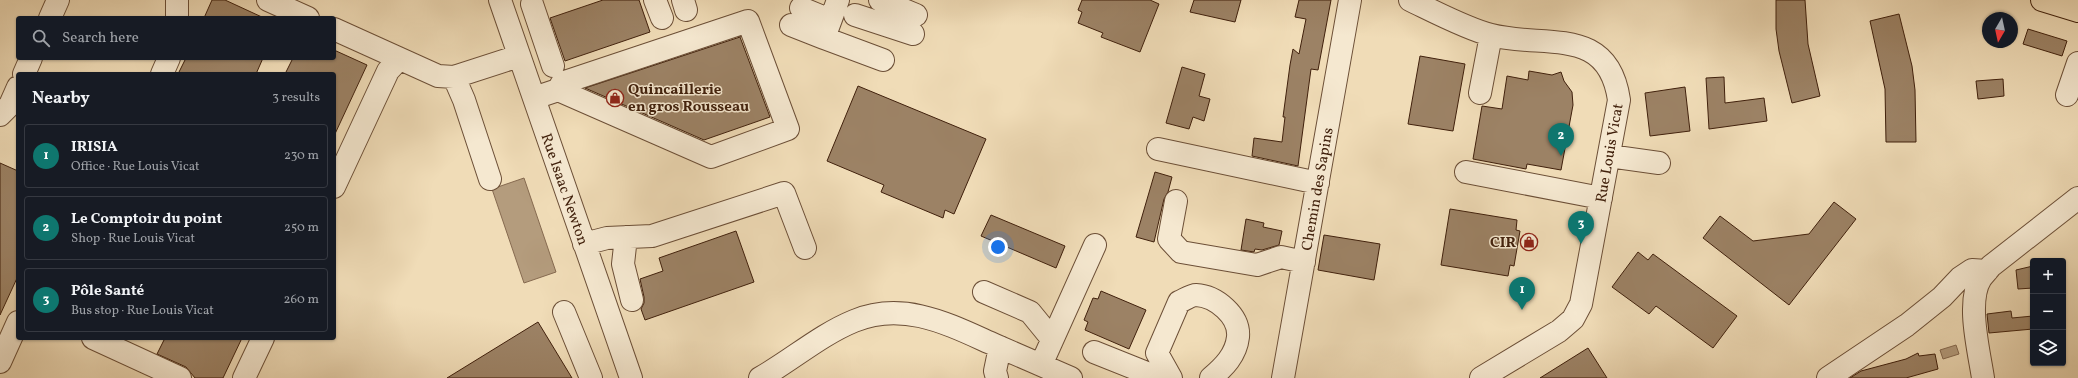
<!DOCTYPE html>
<meta charset="utf-8">
<style>
:root{--surface:#171b24;--page:#242831;--text:#f1f3f6;--muted:#9ea1a6;--line:#363941;--accent:#0f766e}
body{margin:0;font-family:Vollkorn,serif;background:var(--page);color:var(--text)}
.controls{position:absolute;right:12px;bottom:12px;display:grid;overflow:hidden;border-radius:4px;box-shadow:0 1px 3px #0004}
.controls button{width:36px;height:36px;display:grid;place-items:center;padding:0;border:0;border-bottom:1px solid var(--line);background:var(--surface);color:var(--text);font:20px sans-serif}
.compass{position:absolute;left:1982px;top:12px;width:36px;height:36px;border-radius:50%;background:var(--surface);box-shadow:0 1px 3px #0004;rotate:189deg}
.you{position:absolute;left:998px;top:247px;width:14px;height:14px;margin:-10px;border:3px solid #fff;border-radius:50%;background:#1a73e8;box-shadow:0 0 0 6px #1a73e833}
.badge{display:grid;place-items:center;width:26px;height:26px;border-radius:50%;background:var(--accent);color:#fff;font-size:13px;font-weight:700}
.pin{position:absolute;translate:-50% -33px;filter:drop-shadow(0 1px 2px #0008)}
.pin::after{content:'';position:absolute;top:21px;width:14px;height:12px;background:inherit;clip-path:polygon(0 0,100% 0,50% 100%)}
.list{margin:0;padding:0;list-style:none}
h2{display:flex;justify-content:space-between;align-items:center;height:52px;margin:0;padding:0 16px;font-size:17px}
h2 small{font-size:13px;font-weight:400;color:var(--muted)}
.list li{display:grid;grid-template-columns:26px 1fr auto;gap:12px;align-items:center;box-sizing:border-box;height:64px;margin:0 8px 8px;padding:0 8px;border:1px solid var(--line);border-radius:4px}
.list b{display:block;font-size:15px;white-space:nowrap}
.list p{margin:0;font-size:13px;white-space:nowrap;color:var(--muted)}
.list em{font-size:13px;font-style:normal;color:var(--muted)}
.icon{flex:none;width:22px;height:22px;fill:none;stroke:currentColor;stroke-width:2;stroke-linecap:round;stroke-linejoin:round}
.map{position:relative;flex:none;width:2078px;height:378px;overflow:hidden}
.search{position:absolute;background:var(--surface);box-shadow:0 1px 3px #0004;left:16px;top:16px;width:320px;height:44px;display:flex;align-items:center;gap:10px;box-sizing:border-box;padding:0 14px;border-radius:4px;color:var(--muted);font-size:15px}
.panel{position:absolute;background:var(--surface);box-shadow:0 1px 3px #0004;left:16px;top:72px;width:320px;height:268px;border-radius:4px}
.map>svg:first-child{display:block}
.water{fill:#b49c7d;stroke:#866a50}
.building{fill:#9c8265;stroke:#40200c}
.lines{fill:none;stroke-linecap:round;stroke-linejoin:round}
.minor-casing{stroke:#6c4f37;stroke-width:24}
.major-casing{stroke:#40200c;stroke-width:24}
.minor{stroke:#f5e8d0;stroke-width:22}
.major{stroke:#f0dcb7;stroke-width:22}
.labels{text-anchor:middle;stroke-width:3;stroke-linejoin:round;paint-order:stroke}
.poi-label{font-size:15px;font-weight:bold;fill:#40200c;stroke:#f5e8d0;text-anchor:start}
.street-label{font-size:15px;fill:#40200c;stroke:#f5e8d0}
</style>
<div class="map">
<svg width="2078" height="378" viewBox="0 0 2078 378">
<rect width="100%" height="100%" fill="#f0dcb7"/>
<filter id="stains"><feTurbulence type="fractalNoise" baseFrequency=".005" numOctaves="4"/><feColorMatrix values="0 0 0 0 .2 0 0 0 0 .09 0 0 0 0 .02 0 0 0 .5 -.17"/></filter>
<radialGradient id="worn" r=".72"><stop offset=".6" stop-color="#630" stop-opacity="0"/><stop offset="1" stop-color="#630" stop-opacity=".3"/></radialGradient>
<path class="water" d="M524 178 556 272 524 283 492 189Z
M1956 345 1959 354 1943 359 1940 350Z"/>
<path class="building" d="M212 0H225L264 18H204Z
M603 0H639L650 32 565 61 550 18Z
M1082 0H1150L1159 4 1140 52 1101 37 1103 33 1078 23 1082 12 1078 10Z
M1194 0H1241L1235 22 1190 12Z
M1299 0H1331L1318 70 1311 69 1298 166 1252 156 1254 138 1282 142 1285 117H1283L1290 65 1293 49 1299 54 1306 19 1295 17Z
M1776 0H1805L1808 44 1820 96 1792 103 1779 51 1776 29Z
M1899 14 1912 66 1915 90 1916 142H1886L1885 89 1870 21Z
M2028 29 2067 41 2062 56 2023 44Z
M740 37 770 117 704 140 585 88Z
M334 50 367 65 334 136V74H285L293 58H334Z
M1420 56 1465 64 1453 131 1408 124Z
M186 58H263L256 74H178Z
M1182 67 1205 74 1199 96 1210 99 1204 121 1193 117 1189 129 1166 123Z
M1529 71 1552 75 1561 72 1564 81 1572 92 1573 105 1561 170 1527 164 1526 169 1473 159 1482 106 1502 109 1507 76 1528 80Z
M1724 77 1725 103 1764 98 1767 121 1709 129 1706 78Z
M2003 79 2004 96 1978 99 1976 81Z
M858 86 986 139 954 214 945 210 943 218 881 192 884 185 827 161Z
M1685 87 1690 131 1650 136 1645 93Z
M0 163 18 171V276L0 315Z
M1155 172 1172 177 1168 192 1164 199 1154 242 1136 237Z
M1834 202 1856 219 1789 305 1703 238 1720 216 1753 241 1809 234Z
M1450 209 1517 220 1516 230 1520 231 1514 266 1510 265 1508 276 1441 265Z
M991 215 1065 246 1056 268 981 236Z
M1246 219 1264 223 1263 227 1282 231 1279 245 1262 250 1255 249 1254 252 1241 250Z
M736 231 754 282 645 320 641 309 644 303V297L640 279 663 271 659 258Z
M1324 235 1380 244 1374 280 1318 270Z
M1638 252 1648 260 1653 254 1737 316 1713 348 1656 306 1649 314 1612 287Z
M2033 266V288L2018 289 2016 270Z
M1101 291 1146 310 1129 349 1085 330 1088 322 1084 320 1093 298 1098 299Z
M2011 311 2012 318 2033 316V329L1989 333 1987 314Z
M538 322 572 378H447Z
M165 338H242L223 378H195L186 367 157 354Z
M1588 348 1607 378H1540Z
M1918 353 1919 356 1935 354 1938 369 1906 378H1850L1861 371 1906 359Z"/>
<g class="lines">
<defs>
<path id="minor" d="M268 0 308 18
M500 0 631 378
M655 0 662 18
M683 0 686 10
M838 0 824 38 883 60
M880 0 916 15
M1410 0C1433 11 1467 29 1491 35 1544 49 1608 24 1619 100L1581 304 1573 319 1559 331 1481 378
M532 4 553 66
M801 8 830 20
M855 15 913 34
M50 18 58 0
M177 18V0
M791 25 824 38
M334 29 438 76 454 77 519 56
M24 74 31 58
M162 74 169 58
M454 77 464 100 490 179
M1480 93 1491 35
M2067 95 2078 63
M534 98 558 90 562 83 748 21 788 129 711 157 558 90
M0 115 10 105 18 87
M1158 149 1318 183
M1609 156 1659 163
M1466 172 1601 198
M334 187 388 71 399 59
M1176 201 1169 239 1181 252 1257 265 1281 257 1304 262
M626 237 623 264 632 300
M584 244 607 238 652 236 784 193 805 248
M984 292 1030 312 1052 339
M564 312 591 378
M93 338 180 378
M1094 352 1159 378
M0 362 18 322
M1041 365 1095 245
M244 378 263 338
M760 378C792 360 820 335 854 321 904 300 950 325 995 345 1020 356 1046 367 1071 378
M997 378 995 371 1000 347
M1171 378 1157 353 1179 302C1184 300 1191 295 1196 295 1216 296 1240 316 1238 337 1236 355 1224 367 1211 378
M1283 378 1350 0
M1828 378 1907 325 1942 297 1960 278 1972 270 1987 271
M1983 378C1979 351 1966 301 1981 278 1984 274 1988 270 1991 266L2078 198"/>
<path id="major" d="M2042 0 2078 11"/>
</defs>
<use href="#minor" class="minor-casing"/>
<use href="#major" class="major-casing"/>
<use href="#minor" class="minor"/>
<use href="#major" class="major"/>
</g>
<defs>
<symbol id="shop-ring" viewBox="-11 -11 22 22"><circle r="9.5" fill="#f5e8d0" stroke="#8f2418" stroke-width="1.5"/><path d="M-5-2.5h2.3a2.7 3.5 0 0 1 5.4 0H5L5.5 6h-11ZM-1.5-2.5h3a1.5 2.3 0 0 0-3 0Z" fill="#8f2418"/></symbol>
</defs>
<g fill-rule="evenodd">
<use href="#shop-ring" x="605" y="88" width="20" height="20"/>
<use href="#shop-ring" x="1519" y="232" width="20" height="20"/>
</g>
<g class="labels">
<g class="poi-label">
<text x="628" y="94">Quincaillerie<tspan x="628" dy="17">en gros Rousseau</tspan></text>
<text x="1516" y="247" text-anchor="end">CIR</text>
</g>
<g class="street-label">
<text transform="translate(1609 153) rotate(-80)" y="5">Rue Louis Vicat</text>
<text transform="translate(565 189) rotate(71)" y="5">Rue Isaac Newton</text>
<text transform="translate(1317 189) rotate(-80)" y="5">Chemin des Sapins</text>
</g>
</g>
<rect width="100%" height="100%" filter="url(#stains)"/>
<rect width="100%" height="100%" fill="url(#worn)"/>
</svg>
<div class="controls">
<button>+</button>
<button>−</button>
<button><svg class="icon" aria-label="layers" viewBox="0 0 24 24"><path d="M12 4l9 5-9 5-9-5zM3 14l9 5 9-5"/></svg></button>
</div>
<svg class="compass" viewBox="-18 -18 36 36"><path d="M0-13l5 13h-10z" fill="#e53935"/><path d="M0 13l5-13h-10z" fill="#9ea1a6"/></svg>
<div class="you"></div>
<div class="pin badge" style="left:1522px;top:310px">1</div>
<div class="pin badge" style="left:1561px;top:156px">2</div>
<div class="pin badge" style="left:1581px;top:244px">3</div>
<div class="search"><svg class="icon" aria-label="search" viewBox="0 0 24 24"><circle cx="10" cy="10" r="6"/><path d="M15 15l6 6"/></svg>Search here</div>
<section class="panel">
<h2>Nearby<small>3 results</small></h2>
<ul class="list">
<li><span class="badge">1</span><div><b>IRISIA</b><p>Office · Rue Louis Vicat</p></div><em>230 m</em></li>
<li><span class="badge">2</span><div><b>Le Comptoir du point</b><p>Shop · Rue Louis Vicat</p></div><em>250 m</em></li>
<li><span class="badge">3</span><div><b>Pôle Santé</b><p>Bus stop · Rue Louis Vicat</p></div><em>260 m</em></li>
</ul>
</section>
</div>
